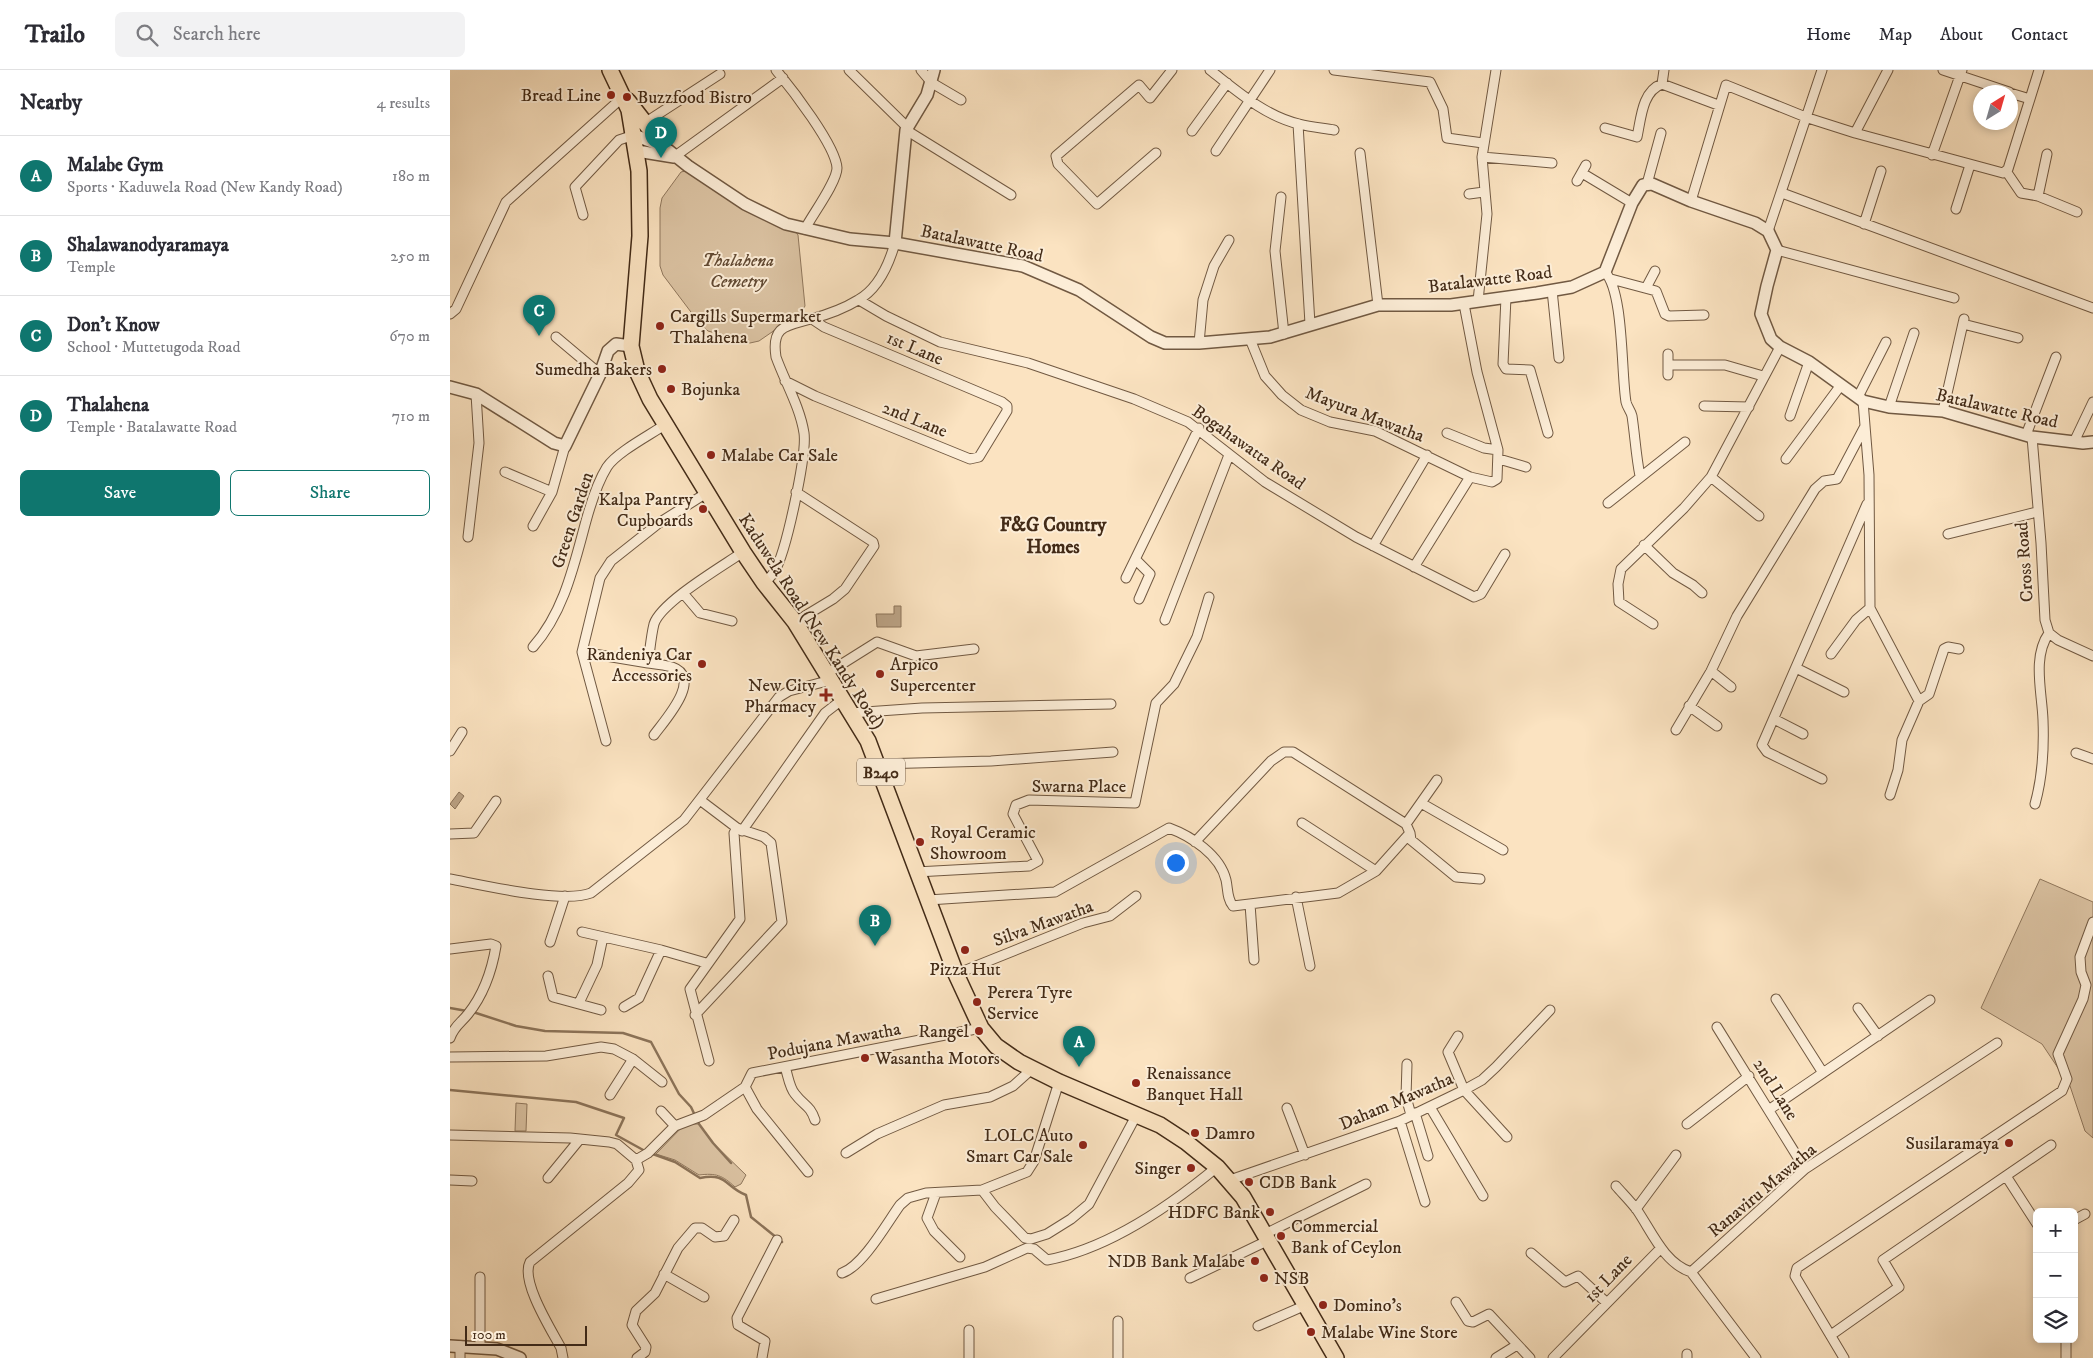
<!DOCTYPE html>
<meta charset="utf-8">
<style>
:root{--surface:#fff;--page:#f2f2f3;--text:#2b2b33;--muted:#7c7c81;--line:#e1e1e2;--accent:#0f766e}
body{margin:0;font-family:"IM FELL DW Pica",serif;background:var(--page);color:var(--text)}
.controls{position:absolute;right:15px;bottom:15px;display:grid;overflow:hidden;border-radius:8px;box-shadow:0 2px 8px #0003}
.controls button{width:45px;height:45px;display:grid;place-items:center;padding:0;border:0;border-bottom:1px solid var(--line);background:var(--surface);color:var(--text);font:25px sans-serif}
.compass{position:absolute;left:1523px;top:15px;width:45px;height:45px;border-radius:50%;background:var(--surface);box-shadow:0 2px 8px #0003;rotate:37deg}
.scale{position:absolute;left:15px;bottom:12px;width:122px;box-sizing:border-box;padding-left:5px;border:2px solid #432b17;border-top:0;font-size:14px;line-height:18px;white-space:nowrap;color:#432b17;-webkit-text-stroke:4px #fcedd7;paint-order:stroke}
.you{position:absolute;left:725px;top:792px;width:18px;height:18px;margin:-12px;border:4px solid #fff;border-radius:50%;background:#1a73e8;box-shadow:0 0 0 8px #1a73e833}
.badge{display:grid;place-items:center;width:32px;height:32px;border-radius:50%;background:var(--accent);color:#fff;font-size:16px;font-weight:700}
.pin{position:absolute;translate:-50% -41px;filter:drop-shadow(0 1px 2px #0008)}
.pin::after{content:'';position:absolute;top:26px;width:18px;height:15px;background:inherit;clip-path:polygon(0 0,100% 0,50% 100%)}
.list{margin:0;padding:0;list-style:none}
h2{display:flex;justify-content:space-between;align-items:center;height:65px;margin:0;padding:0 20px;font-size:21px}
h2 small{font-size:16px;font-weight:400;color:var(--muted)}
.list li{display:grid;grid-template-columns:32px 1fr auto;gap:15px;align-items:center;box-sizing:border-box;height:80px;padding:0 20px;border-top:1px solid var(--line)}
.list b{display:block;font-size:19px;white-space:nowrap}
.list p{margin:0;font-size:16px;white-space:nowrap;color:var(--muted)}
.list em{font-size:16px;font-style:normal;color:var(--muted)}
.actions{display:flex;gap:10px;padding:15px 20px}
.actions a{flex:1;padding:11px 0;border:1px solid var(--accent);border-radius:8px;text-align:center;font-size:18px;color:var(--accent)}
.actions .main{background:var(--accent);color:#fff}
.icon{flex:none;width:28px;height:28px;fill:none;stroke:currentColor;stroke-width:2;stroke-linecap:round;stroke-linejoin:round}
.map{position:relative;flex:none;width:1643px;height:1288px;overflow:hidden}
header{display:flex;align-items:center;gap:30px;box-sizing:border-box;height:70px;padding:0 25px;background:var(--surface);border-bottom:1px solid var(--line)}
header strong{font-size:24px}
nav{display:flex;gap:28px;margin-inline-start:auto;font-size:18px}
.search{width:350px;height:45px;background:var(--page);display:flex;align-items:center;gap:12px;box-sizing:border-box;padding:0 18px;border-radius:8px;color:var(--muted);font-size:19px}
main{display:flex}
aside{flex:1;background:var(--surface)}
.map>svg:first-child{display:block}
.green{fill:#dcc4a4;stroke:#90785e}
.water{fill:#bca487;stroke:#8c745a}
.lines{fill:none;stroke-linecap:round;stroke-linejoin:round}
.stream{stroke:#8c745a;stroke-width:2.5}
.minor-casing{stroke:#715942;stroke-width:11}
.tertiary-casing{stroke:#715942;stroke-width:14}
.primary-casing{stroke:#432b17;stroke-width:18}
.minor{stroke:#fcedd7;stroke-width:9}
.tertiary{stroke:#fcedd7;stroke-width:11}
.primary{stroke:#fbe3c1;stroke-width:15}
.poi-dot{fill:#8f2418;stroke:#fcedd7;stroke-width:2}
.labels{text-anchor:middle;stroke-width:4;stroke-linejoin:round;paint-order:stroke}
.shield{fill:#fcedd7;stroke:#7a6551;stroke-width:1}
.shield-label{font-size:16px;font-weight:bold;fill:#432b17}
.poi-label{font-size:18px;fill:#432b17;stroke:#fcedd7;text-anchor:start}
.street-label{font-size:18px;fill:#432b17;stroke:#fcedd7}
.park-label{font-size:18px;font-style:italic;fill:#624a33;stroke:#fcedd7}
.neighbourhood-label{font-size:19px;font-weight:bold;fill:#432b17;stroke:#fcedd7}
</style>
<header>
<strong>Trailo</strong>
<div class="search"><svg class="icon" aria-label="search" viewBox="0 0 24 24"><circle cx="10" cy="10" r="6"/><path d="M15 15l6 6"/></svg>Search here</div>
<nav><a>Home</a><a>Map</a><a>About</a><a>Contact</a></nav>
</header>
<main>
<aside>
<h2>Nearby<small>4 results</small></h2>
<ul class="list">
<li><span class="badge">A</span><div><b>Malabe Gym</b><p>Sports · Kaduwela Road (New Kandy Road)</p></div><em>180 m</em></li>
<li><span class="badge">B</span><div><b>Shalawanodyaramaya</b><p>Temple</p></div><em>250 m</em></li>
<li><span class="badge">C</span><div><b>Don't Know</b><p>School · Muttetugoda Road</p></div><em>670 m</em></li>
<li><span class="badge">D</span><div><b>Thalahena</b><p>Temple · Batalawatte Road</p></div><em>710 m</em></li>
</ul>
<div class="actions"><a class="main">Save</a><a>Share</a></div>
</aside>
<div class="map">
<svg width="1643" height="1288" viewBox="0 0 1643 1288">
<rect width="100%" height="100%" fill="#fbe3c1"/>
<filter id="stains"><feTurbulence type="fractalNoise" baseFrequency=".004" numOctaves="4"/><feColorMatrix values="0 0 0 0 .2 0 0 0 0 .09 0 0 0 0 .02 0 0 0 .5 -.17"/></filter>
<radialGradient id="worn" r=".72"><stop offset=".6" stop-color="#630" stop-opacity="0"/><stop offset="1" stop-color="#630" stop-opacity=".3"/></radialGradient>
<path class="green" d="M239 100 344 159 348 165 355 236 351 242 309 271 300 273 258 261 250 254 213 205 210 196V138L212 128 231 102Z
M1590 809 1643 832V1068L1635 1061 1620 1016 1592 974 1531 938Z
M66 1033 77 1034 76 1061H65Z
M235 1054H249L263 1073 296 1105 291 1114 285 1117C272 1105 266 1103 249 1105L225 1090 206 1084Z"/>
<path class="water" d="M444 536H451V557H427L426 544H444Z
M9 722 14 726 5 739 0 734Z"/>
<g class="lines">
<path class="stream" d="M0 938 17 941
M23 942 66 956 95 961 173 963 201 972 229 1024 241 1037 249 1054 263 1073 281 1093
M0 1020 126 1032 174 1048 166 1065 195 1081
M200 1083 225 1092 250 1108C277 1102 275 1117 296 1125L301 1147 332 1172"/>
<defs>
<path id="minor" d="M326 0C341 18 386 76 387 98 387 112 362 145 355 159
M399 0 457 57
M471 0 482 13 511 30
M760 0C787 21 815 46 849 54 860 57 872 58 884 60
M884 0 980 12 993 39 997 68 1033 73
M1214 0 1212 14 1268 35
M1493 0 1559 22
M1560 23 1580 29
M196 52 270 4
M848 54 860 254
M1155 58 1187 67C1191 49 1192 21 1212 14
M456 60 561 125
M742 61 777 13
M1405 63 1553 103 1558 99 1589 0
M766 81 820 0
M706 83 647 134 608 94 606 86 689 15 700 28 722 0
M910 83 928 235
M1482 85 1512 0
M224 87 333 8
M1032 87 1102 93
M1556 101 1571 123 1588 126 1627 142
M1132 103 1182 133
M1127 111 1136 95
M1197 114 1211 63
M1332 123 1643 238
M1019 124 1034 122
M1588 126 1597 84
M831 127 825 181 834 264
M1241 131 1276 15 1358 48 1405 63 1438 0
M1506 139 1520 95
M133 145 125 117 169 70 184 65
M1414 154 1431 101
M1318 161 1372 0
M1327 180 1504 228
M1155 202C1174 222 1171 302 1176 332 1177 337 1181 341 1182 346 1185 366 1186 386 1190 406
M1161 209 1206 221 1215 244 1219 246 1254 245
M1196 218 1205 201
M1102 220 1109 288
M1056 227 1053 294 1056 299 1080 300 1098 363
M409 230 436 246 490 272 578 293 684 329 738 352 815 412 906 467 1024 527 1031 524 1055 484
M1028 231 1037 144 1032 87 1046 0
M0 244 6 239 56 132 174 26
M1513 254 1568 268
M106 267 150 304
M800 269 815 306 832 325 851 340 880 352 925 361 1020 407 1042 412 1047 409 1048 380 1027 302 1014 234
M749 273 753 230 764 196 779 170
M1218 284V305
M1218 295H1275L1313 306
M335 311 365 326 520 389 529 387 557 341V336L552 332 374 257 362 249
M1408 327 1436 272
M1413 331 1419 405 1420 538 1469 631 1479 624 1494 579 1498 577 1509 579
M1254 336 1299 337
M1439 337 1464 263
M1493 341 1514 249
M1340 346 1359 292
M997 363 1034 378 1048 380
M1576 365 1606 287
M1582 367 1591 473 1595 550 1599 563 1608 570 1643 586
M1624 372 1643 332
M1049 389 1076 397
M1336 389 1391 315
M55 402 102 422
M1261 407 1309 446
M1158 433 1235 372
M83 456 102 422 115 376
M1498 464 1587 442
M18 467 29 373 26 324
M1194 475 1223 503 1243 515 1252 523
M923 476 977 385
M686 490 700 504 689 529
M964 497 1020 407
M676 508 749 358
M314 513C317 510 322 506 324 502 336 484 357 384 354 363 350 337 335 312 326 287 321 255 337 256 361 249 376 245 395 238 408 230 428 219 439 194 445 173
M233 523 250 543 282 551
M715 550 779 385
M345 552 383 529 395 519 424 476 423 472 346 422
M1203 554 1169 532 1168 514 1171 499 1234 438 1261 407 1330 277
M83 577C114 542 124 495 136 451 141 433 147 413 157 397 167 382 200 365 216 354
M132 582 198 593C200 580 201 566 204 554 211 532 273 496 293 482
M1381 584 1406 550 1420 538
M198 593C206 594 215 595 222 597 254 608 214 651 204 665
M1346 598 1394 622
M1261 601 1281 617
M376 604 427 572 466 586 524 579
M1239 636 1267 656
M401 643 472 638 661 634
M1324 649 1353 664
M1226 660 1261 601 1287 546 1365 419 1374 411 1387 409 1415 356
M156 671 132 582 150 508 161 491 209 453 258 422
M0 681 12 662
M1626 683 1643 689
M428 694 541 691 663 682
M1372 709 1317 682 1312 675 1417 434
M1440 725 1448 700 1452 670 1469 631
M971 733 1053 780
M1585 734C1592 709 1594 676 1593 650 1592 622 1582 587 1599 563
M852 753 926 801
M292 761 375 643 393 629
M960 763 961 770 1006 807 1030 809
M0 764 24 763 46 731
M745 772 821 691 834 682H843L956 754
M466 802 579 796 588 791 563 744 566 735 579 730 685 733 706 633 724 614 747 567 759 527
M0 809C32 815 113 834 141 823L234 750 329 627 339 621 381 610
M846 827 860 896
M478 830 605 822 719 758C741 766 770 785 776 810 778 819 777 829 783 836L888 823 926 801 960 763 956 754 987 710
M800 834 804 890
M132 862 211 880 256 893
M100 872 115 826
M0 879 41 874 46 876C42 900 34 924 18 944 11 953 4 956 0 968
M506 904 633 853 660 846 686 826
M98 906 103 927 151 940
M1326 929 1373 1003
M129 933 147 895 153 867
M174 937 189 928 211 880
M1408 938 1428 966
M245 945 332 852 321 773 314 767 287 758 250 730
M1267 957 1355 1099
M1008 966 998 982 1014 1020 1057 1067
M0 987 96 986 151 977 164 979 183 989 212 1012
M259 991 240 919 290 849 284 763 287 758
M957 994 956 1027 961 1045
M335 997C338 1005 339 1017 345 1024 354 1036 360 1035 365 1050
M160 1025 183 989
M980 1037 1033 1126
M837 1038 855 1085
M1320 1039 1480 930
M211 1041 225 1056
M965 1043 978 1086
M950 1051 975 1132
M1237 1054 1299 1006
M0 1065 120 1068 159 1072 167 1074 186 1090 189 1100 178 1113 80 1192C70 1211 102 1261 111 1278L113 1288
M396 1083 427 1064 494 1035 540 1027 563 1016 582 999
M186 1090 198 1083 225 1056 254 1045 295 1017
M358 1102 307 1039 295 1017 302 1003 531 958
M1556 1106 1587 1154
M98 1108 130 1069
M0 1110 22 1111
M780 1110 950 1051 1014 1020 1032 1010 1046 997 1100 940
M1166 1116C1173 1124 1181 1132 1187 1140 1202 1162 1214 1193 1241 1202
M532 1120 545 1137 575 1168 581 1169 597 1164 621 1149 639 1134 687 1044
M486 1123 477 1148 484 1161 510 1187
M1186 1139 1226 1085
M1624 1150 1635 1144
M815 1164 916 1114
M1081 1183 1115 1212 1128 1206 1157 1233
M392 1203C413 1196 437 1153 450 1135L458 1128 476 1123 532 1120 577 1102 584 1091 609 1012
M214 1204 254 1227
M740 1208 819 1170
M426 1229 535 1197 577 1178 584 1179 597 1190C658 1179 720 1136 767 1097
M1006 1232 1018 1251 1023 1252 1039 1244 1080 1288
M808 1256 856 1235
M519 1260V1288
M1381 1265 1449 1217 1433 1190 1601 1075
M30 1277V1207
M1237 1284V1288
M10 1288V1276
M187 1288 195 1282 196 1277 182 1255 186 1241 205 1223 228 1178 245 1158H252L265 1167 274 1166 284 1150
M312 1288 315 1271 288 1255 287 1248 327 1170
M668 1288V1251
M1046 1288 1067 1275
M1103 1288 1211 1178
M1306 1288 1241 1202 1355 1099 1547 973
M1394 1288 1345 1206 1347 1198 1612 1021 1617 1009 1608 984 1633 929 1636 915 1631 902 1630 887 1643 852
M1616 1288V1269"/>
<path id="tertiary" d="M184 65 213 76 238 96 295 134 336 154 400 169 445 173 573 196 629 220 701 267 715 273H749L820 267 928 235H1001L1087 223 1122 217 1155 202 1182 133 1193 115 1202 114 1241 131 1305 153 1318 161 1327 180 1317 216 1311 244 1321 269 1330 277 1359 292 1413 331 1439 337 1493 341 1582 367 1633 373 1643 372
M187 81 224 87
M445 173 456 60 477 25 484 0
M0 317 26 324 104 373 115 376 150 304 158 281 166 274 181 276
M0 1276 47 1279 70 1288"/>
<path id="primary" d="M160 0 179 40 189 101 190 166 181 276 187 301 200 329 293 482 314 513 345 552 418 671 506 904 531 958 546 976 569 992 609 1012 710 1055 736 1072 767 1097 793 1127 886 1288
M178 31 213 76"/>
</defs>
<use href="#minor" class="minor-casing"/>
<use href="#tertiary" class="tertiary-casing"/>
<use href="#primary" class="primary-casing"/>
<use href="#minor" class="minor"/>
<use href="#tertiary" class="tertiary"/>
<use href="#primary" class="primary"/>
</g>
<g class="poi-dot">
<circle cx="161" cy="25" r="5"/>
<circle cx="177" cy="27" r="5"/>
<circle cx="210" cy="256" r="5"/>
<circle cx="212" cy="299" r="5"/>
<circle cx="221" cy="319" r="5"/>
<circle cx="261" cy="385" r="5"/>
<circle cx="253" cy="439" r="5"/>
<circle cx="252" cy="594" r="5"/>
<circle cx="430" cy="604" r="5"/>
<path d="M373.5 617.5h5v5h5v5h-5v5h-5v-5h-5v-5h5z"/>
<circle cx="470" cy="772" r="5"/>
<circle cx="515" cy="880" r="5"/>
<circle cx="527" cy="932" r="5"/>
<circle cx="529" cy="961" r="5"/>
<circle cx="415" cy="988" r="5"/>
<circle cx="686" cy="1013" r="5"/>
<circle cx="745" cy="1063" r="5"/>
<circle cx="1559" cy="1073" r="5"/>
<circle cx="633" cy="1075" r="5"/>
<circle cx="741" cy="1098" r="5"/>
<circle cx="799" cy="1112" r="5"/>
<circle cx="820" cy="1142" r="5"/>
<circle cx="831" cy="1166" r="5"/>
<circle cx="805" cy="1191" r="5"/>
<circle cx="814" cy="1208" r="5"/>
<circle cx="873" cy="1235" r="5"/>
<circle cx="861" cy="1262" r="5"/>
</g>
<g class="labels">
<rect class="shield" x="407" y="688.5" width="48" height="27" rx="4"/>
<g class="shield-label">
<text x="431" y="708">B240</text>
</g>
<g class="poi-label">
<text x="151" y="31" text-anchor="end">Bread Line</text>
<text x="187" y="33">Buzzfood Bistro</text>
<text x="220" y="252">Cargills Supermarket<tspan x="220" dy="21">Thalahena</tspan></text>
<text x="202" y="305" text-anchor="end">Sumedha Bakers</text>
<text x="231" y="325">Bojunka</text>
<text x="271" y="391">Malabe Car Sale</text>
<text x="243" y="435" text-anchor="end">Kalpa Pantry<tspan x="243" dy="21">Cupboards</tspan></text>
<text x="242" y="590" text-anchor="end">Randeniya Car<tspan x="242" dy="21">Accessories</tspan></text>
<text x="440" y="600">Arpico<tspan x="440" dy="21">Supercenter</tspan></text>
<text x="366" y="621" text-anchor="end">New City<tspan x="366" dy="21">Pharmacy</tspan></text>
<text x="480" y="768">Royal Ceramic<tspan x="480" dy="21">Showroom</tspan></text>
<text x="515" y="905" text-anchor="middle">Pizza Hut</text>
<text x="537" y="928">Perera Tyre<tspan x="537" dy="21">Service</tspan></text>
<text x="519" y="967" text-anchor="end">Rangel</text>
<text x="425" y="994">Wasantha Motors</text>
<text x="696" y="1009">Renaissance<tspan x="696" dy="21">Banquet Hall</tspan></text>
<text x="755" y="1069">Damro</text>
<text x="623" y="1071" text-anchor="end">LOLC Auto<tspan x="623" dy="21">Smart Car Sale</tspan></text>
<text x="1549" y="1079" text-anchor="end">Susilaramaya</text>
<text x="731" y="1104" text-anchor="end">Singer</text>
<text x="809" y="1118">CDB Bank</text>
<text x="810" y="1148" text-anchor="end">HDFC Bank</text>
<text x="841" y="1162">Commercial<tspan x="841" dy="21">Bank of Ceylon</tspan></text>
<text x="795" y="1197" text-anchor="end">NDB Bank Malabe</text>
<text x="824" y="1214">NSB</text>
<text x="883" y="1241">Domino's</text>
<text x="871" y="1268">Malabe Wine Store</text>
</g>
<g class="street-label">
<text transform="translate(532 173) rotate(12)" y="6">Batalawatte Road</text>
<text transform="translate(1040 209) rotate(-7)" y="6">Batalawatte Road</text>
<text transform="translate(465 278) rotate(23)" y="6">1st Lane</text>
<text transform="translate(1547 338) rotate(13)" y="6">Batalawatte Road</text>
<text transform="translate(915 344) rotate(21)" y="6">Mayura Mawatha</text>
<text transform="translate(465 349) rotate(22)" y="6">2nd Lane</text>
<text transform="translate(799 377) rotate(35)" y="6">Bogahawatta Road</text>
<text transform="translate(122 450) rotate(-72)" y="6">Green Garden</text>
<text transform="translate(1574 492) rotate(-94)" y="6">Cross Road</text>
<text transform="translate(362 551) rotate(57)" y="6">Kaduwela Road (New Kandy Road)</text>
<text x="629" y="722">Swarna Place</text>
<text transform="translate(593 853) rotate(-20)" y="6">Silva Mawatha</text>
<text transform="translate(384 971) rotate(-11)" y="6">Podujana Mawatha</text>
<text transform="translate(1326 1019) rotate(58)" y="6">2nd Lane</text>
<text transform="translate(946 1031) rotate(-23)" y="6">Daham Mawatha</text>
<text transform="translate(1312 1120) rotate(-40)" y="6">Ranaviru Mawatha</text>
<text transform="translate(1158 1208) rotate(-46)" y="6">1st Lane</text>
</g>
<g class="park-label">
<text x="288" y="196">Thalahena<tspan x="288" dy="21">Cemetry</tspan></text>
</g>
<g class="neighbourhood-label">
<text x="603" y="461">F&amp;G Country<tspan x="603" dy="22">Homes</tspan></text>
</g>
</g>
<rect width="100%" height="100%" filter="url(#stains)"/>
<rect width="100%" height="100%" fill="url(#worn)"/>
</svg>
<div class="controls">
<button>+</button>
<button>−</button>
<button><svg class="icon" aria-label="layers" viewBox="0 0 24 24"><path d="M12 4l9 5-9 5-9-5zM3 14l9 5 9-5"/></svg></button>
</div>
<svg class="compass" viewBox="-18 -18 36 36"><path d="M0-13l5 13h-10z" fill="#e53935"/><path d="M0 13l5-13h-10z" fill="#7c7c81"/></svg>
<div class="scale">100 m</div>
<div class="you"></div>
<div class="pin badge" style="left:629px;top:997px">A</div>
<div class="pin badge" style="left:425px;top:876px">B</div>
<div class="pin badge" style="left:89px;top:266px">C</div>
<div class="pin badge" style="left:211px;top:88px">D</div>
</div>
</main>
